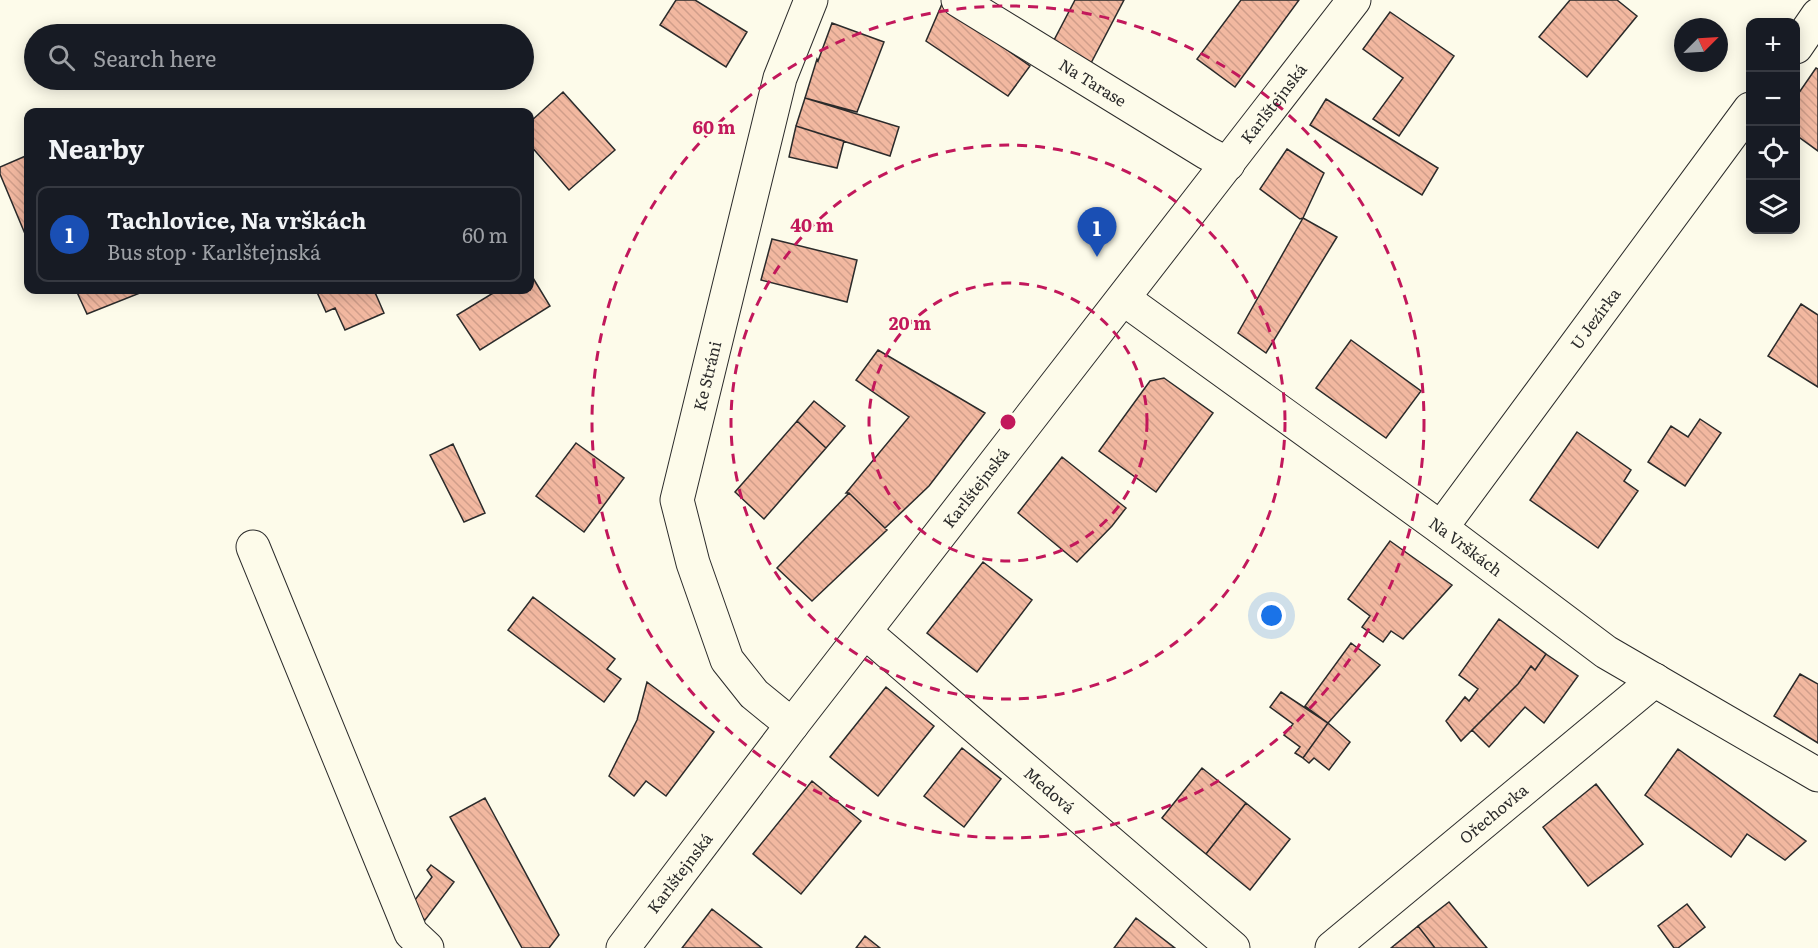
<!DOCTYPE html>
<meta charset="utf-8">
<style>
:root{--surface:#171b24;--page:#242831;--text:#f1f3f6;--muted:#9ea1a6;--line:#363941;--accent:#d93025}
body{margin:0;font-family:Literata,serif;background:var(--page);color:var(--text)}
.controls{position:absolute;right:18px;top:18px;display:grid;overflow:hidden;border-radius:12px;box-shadow:0 3px 15px #0003}
.controls button{width:54px;height:54px;display:grid;place-items:center;padding:0;border:0;border-bottom:2px solid var(--line);background:var(--surface);color:var(--text);font:30px sans-serif}
.compass{position:absolute;left:1674px;top:18px;width:54px;height:54px;border-radius:50%;background:var(--surface);box-shadow:0 3px 15px #0003;rotate:66deg}
.you{position:absolute;left:1272px;top:616px;width:21px;height:21px;margin:-15px;border:4px solid #fff;border-radius:50%;background:#1a73e8;box-shadow:0 0 0 9px #1a73e833}
.badge{display:grid;place-items:center;width:39px;height:39px;border-radius:50%;background:var(--accent);color:#fff;font-size:20px;font-weight:700}
.pin{position:absolute;translate:-50% -50px;filter:drop-shadow(0 2px 3px #0008)}
.pin::after{content:'';position:absolute;top:32px;width:21px;height:18px;background:inherit;clip-path:polygon(0 0,100% 0,50% 100%)}
.list{margin:0;padding:0;list-style:none}
h2{display:flex;justify-content:space-between;align-items:center;height:78px;margin:0;padding:0 24px;font-size:26px}
h2 small{font-size:20px;font-weight:400;color:var(--muted)}
.list li{display:grid;grid-template-columns:39px 1fr auto;gap:18px;align-items:center;box-sizing:border-box;height:96px;margin:0 12px 12px;padding:0 12px;border:2px solid var(--line);border-radius:12px}
.list b{display:block;font-size:22px;white-space:nowrap}
.list p{margin:0;font-size:20px;white-space:nowrap;color:var(--muted)}
.list em{font-size:20px;font-style:normal;color:var(--muted)}
.icon{flex:none;width:33px;height:33px;fill:none;stroke:currentColor;stroke-width:2;stroke-linecap:round;stroke-linejoin:round}
.map{position:relative;flex:none;width:1818px;height:948px;overflow:hidden}
.search{position:absolute;background:var(--surface);box-shadow:0 3px 15px #0003;left:24px;top:24px;width:510px;height:66px;display:flex;align-items:center;gap:15px;box-sizing:border-box;padding:0 21px;border-radius:33px;color:var(--muted);font-size:22px}
.panel{position:absolute;background:var(--surface);box-shadow:0 3px 15px #0003;left:24px;top:108px;width:510px;height:186px;border-radius:12px}
.map>svg:first-child{display:block}
.building{fill:url(#building-back-hatch);stroke:#2b2b2b;stroke-width:1.5}
.lines{fill:none;stroke-linecap:round;stroke-linejoin:round}
.minor-casing{stroke:#2b2b2b;stroke-width:35}
.major-casing{stroke:#2b2b2b;stroke-width:35}
.minor{stroke:#fdfbea;stroke-width:33}
.major{stroke:#fdfbea;stroke-width:33}
.ring{fill:none;stroke:#c2185b;stroke-width:3;stroke-dasharray:10 8}
.labels{text-anchor:middle;stroke-width:4.5;stroke-linejoin:round;paint-order:stroke}
.street-label{font-size:16px;fill:#2b2b2b;stroke:#fdfbea}
.centre{fill:#c2185b;stroke:#fdfbea;stroke-width:3}
.ring-label{font-size:18px;text-anchor:middle;font-weight:bold;fill:#c2185b;stroke:#fdfbea;stroke-width:4.5;stroke-linejoin:round;paint-order:stroke}
</style>
<div class="map">
<svg width="1818" height="948" viewBox="0 0 1818 948">
<defs>
<pattern id="building-back-hatch" width="6" height="6" patternUnits="userSpaceOnUse" patternTransform="scale(1.5)"><rect width="6" height="6" fill="#f2b8a0"/><path d="M-1 5l2 2M0 0l6 6M5-1l2 2" fill="none" stroke="#d09e8a"/></pattern>
</defs>
<rect width="100%" height="100%" fill="#fdfbea"/>
<path class="building" d="M676 0H695L747 32 726 67 660 25Z
M1075 0H1124L1090 65 1052 44Z
M1241 0H1299L1235 87 1197 59Z
M1570 0H1617L1637 16 1587 77 1539 37Z
M942 4 1030 66 1008 96 926 41Z
M1390 12 1454 56 1399 136 1373 119 1403 78 1363 49Z
M832 23 884 42 857 112 805 98 817 59 818 61Z
M1816 68 1818 69V151L1796 135V97Z
M563 92 615 150 569 190 530 145V122Z
M805 98 899 127 890 156 796 126Z
M1326 99 1438 168 1422 195 1310 125Z
M796 126 844 141 837 168 789 157Z
M1287 149 1324 173 1303 218 1300 219 1260 189Z
M28 155V241L0 174V167Z
M1303 218 1337 237 1266 353 1238 333Z
M772 239 857 260 847 302 761 280Z
M530 273 550 306 480 350 457 315 498 290H530Z
M76 290H144L145 291 87 314Z
M316 290H374L384 313 345 330 335 308 326 312Z
M1801 304 1818 315V387L1768 356Z
M1351 340 1421 391 1386 438 1316 388Z
M878 350 985 413 929 486 885 528 849 493H846L909 417 856 380Z
M1164 378 1213 413 1156 492 1099 451 1150 381Z
M814 401 845 426 826 448 797 421Z
M1700 419 1721 433 1685 486 1648 462 1671 426 1688 437Z
M797 421 826 448 764 519 735 492Z
M1577 432 1631 470 1624 481 1638 491 1598 548 1530 500Z
M576 443 624 478 584 532 536 496Z
M453 444 485 513 464 522 430 455Z
M1062 457 1126 508 1112 526 1077 562 1018 513Z
M849 493 887 530 812 601 777 568Z
M1390 541 1452 585 1403 639 1391 631 1383 642 1362 627 1370 616 1348 599Z
M983 562 1032 600 977 672 927 633Z
M533 597 615 659 607 669 621 679 604 702 508 630Z
M1499 619 1546 654 1535 670 1531 666 1518 684 1461 741 1446 721 1465 697 1469 701 1478 689 1459 675Z
M1351 643 1380 665 1328 723 1305 706Z
M1546 654 1578 676 1544 723 1525 707 1489 747 1472 730 1518 684 1531 666 1535 670Z
M1800 674 1818 684V743L1774 716Z
M647 682 714 732 666 796 646 781 634 796 609 776 637 720Z
M886 687 934 726 878 796 830 757Z
M1281 692 1328 723 1303 758 1295 753 1300 747 1284 735 1293 724 1270 707Z
M1328 723 1350 742 1329 770 1314 758 1309 763 1303 758Z
M962 748 1001 779 964 827 924 796Z
M1678 749 1806 841 1785 860 1747 834 1731 857 1645 795Z
M1202 768 1246 803 1206 854 1162 818Z
M812 781 861 821 801 894 753 854Z
M1596 784 1643 844 1588 886 1543 827Z
M485 798 559 935 549 948H522L450 817Z
M1246 803 1290 839 1250 890 1206 854Z
M431 865 454 882 425 920 409 908 432 877 427 870Z
M1449 902 1487 948H1435L1418 926Z
M1687 904 1705 927 1678 948H1674L1658 926Z
M712 909 762 948H682Z
M1136 918 1175 948H1114Z
M1418 926 1435 948H1391Z
M865 936 880 948H856Z"/>
<g class="lines">
<defs>
<g id="minor">
<path id="s1" d="M958 0 1207 153 1228 164"/>
<path d="M1796 47 1818 15"/>
<path id="s2" d="M1124 299 1441 528 1606 652 1818 775"/>
<path id="s3" d="M1441 528 1750 109"/>
<path d="M253 547 411 933 427 948"/>
<path id="s4" d="M865 632 1233 948"/>
<path id="s5" d="M792 725 754 694 727 660 693 563 677 500 780 78 811 0"/>
<path id="s6" d="M1332 948 1655 680"/>
</g>
<g id="major">
<path id="s7" d="M623 948 792 725 1354 0"/>
</g>
</defs>
<use href="#minor" class="minor-casing"/>
<use href="#major" class="major-casing"/>
<use href="#minor" class="minor"/>
<use href="#major" class="major"/>
</g>
<g class="ring">
<circle cx="1008" cy="422" r="139"/>
<circle cx="1008" cy="422" r="277"/>
<circle cx="1008" cy="422" r="416"/>
</g>
<g class="labels">
<g class="street-label">
<text dy="6" stroke="none"><textPath href="#s1" startOffset="158">Na Tarase</textPath></text>
<text dy="6" stroke="none"><textPath href="#s7" startOffset="1066">Karlštejnská</textPath></text>
<text dy="6" stroke="none"><textPath href="#s3" startOffset="260">U Jezírka</textPath></text>
<text dy="6" stroke="none"><textPath href="#s5" startOffset="388">Ke Stráni</textPath></text>
<text dy="6" stroke="none"><textPath href="#s7" startOffset="580">Karlštejnská</textPath></text>
<text dy="6" stroke="none"><textPath href="#s2" startOffset="422">Na Vrškách</textPath></text>
<text dy="6" stroke="none"><textPath href="#s4" startOffset="243">Medová</textPath></text>
<text dy="6" stroke="none"><textPath href="#s6" startOffset="210">Ořechovka</textPath></text>
<text dy="6" stroke="none"><textPath href="#s7" startOffset="94">Karlštejnská</textPath></text>
</g>
</g>
<circle cx="1008" cy="422" r="9" class="centre"/>
<g class="ring-label">
<text x="714" y="134">60 m</text>
<text x="812" y="232">40 m</text>
<text x="910" y="330">20 m</text>
</g>
</svg>
<div class="controls">
<button>+</button>
<button>−</button>
<button><svg class="icon" aria-label="locate" viewBox="0 0 24 24"><circle cx="12" cy="12" r="6"/><path d="M12 2v4M12 18v4M2 12h4M18 12h4"/></svg></button>
<button><svg class="icon" aria-label="layers" viewBox="0 0 24 24"><path d="M12 4l9 5-9 5-9-5zM3 14l9 5 9-5"/></svg></button>
</div>
<svg class="compass" viewBox="-18 -18 36 36"><path d="M0-13l5 13h-10z" fill="#e53935"/><path d="M0 13l5-13h-10z" fill="#9ea1a6"/></svg>
<div class="you"></div>
<div class="pin badge" style="left:1097px;top:257px;background:#1a4fb4">1</div>
<div class="search"><svg class="icon" aria-label="search" viewBox="0 0 24 24"><circle cx="10" cy="10" r="6"/><path d="M15 15l6 6"/></svg>Search here</div>
<section class="panel">
<h2>Nearby<small></small></h2>
<ul class="list">
<li><span class="badge" style="background:#1a4fb4">1</span><div><b>Tachlovice, Na vrškách</b><p>Bus stop · Karlštejnská</p></div><em>60 m</em></li>
</ul>
</section>
</div>
